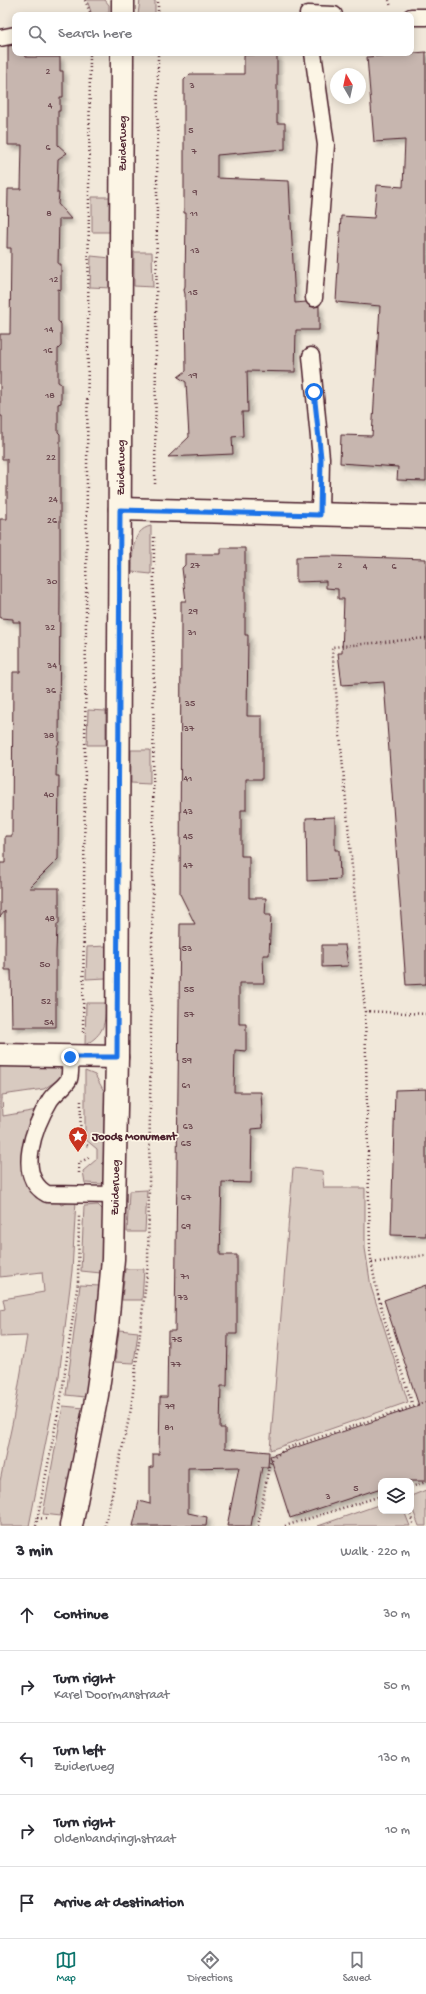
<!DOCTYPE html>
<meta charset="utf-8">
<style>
:root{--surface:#fff;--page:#f7f7f7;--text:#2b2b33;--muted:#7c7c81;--line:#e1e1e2;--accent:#0f766e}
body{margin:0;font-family:"Gochi Hand",sans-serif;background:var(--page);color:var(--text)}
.controls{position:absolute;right:12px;bottom:12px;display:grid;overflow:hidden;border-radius:8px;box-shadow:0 2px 10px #0003}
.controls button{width:36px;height:36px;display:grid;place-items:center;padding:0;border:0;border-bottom:1px solid var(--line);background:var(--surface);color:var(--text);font:20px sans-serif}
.compass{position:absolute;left:330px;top:68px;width:36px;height:36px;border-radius:50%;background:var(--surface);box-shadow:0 2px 10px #0003;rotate:351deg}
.stop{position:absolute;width:12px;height:12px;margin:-9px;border:3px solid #1a73e8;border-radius:50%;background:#fff}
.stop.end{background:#1a73e8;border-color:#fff;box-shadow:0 1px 4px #0008}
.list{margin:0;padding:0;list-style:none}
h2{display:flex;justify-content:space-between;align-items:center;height:52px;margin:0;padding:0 16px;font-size:17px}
h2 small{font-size:13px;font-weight:400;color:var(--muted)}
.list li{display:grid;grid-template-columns:26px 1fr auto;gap:12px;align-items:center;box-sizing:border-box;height:72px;padding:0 16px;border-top:1px solid var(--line)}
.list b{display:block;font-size:15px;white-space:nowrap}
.list p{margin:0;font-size:13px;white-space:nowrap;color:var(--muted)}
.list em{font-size:13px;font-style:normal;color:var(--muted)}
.icon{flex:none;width:22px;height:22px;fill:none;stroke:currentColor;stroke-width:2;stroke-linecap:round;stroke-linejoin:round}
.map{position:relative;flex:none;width:426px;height:1526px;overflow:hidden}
.search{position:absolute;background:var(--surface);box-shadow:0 2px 10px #0003;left:12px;right:12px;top:12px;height:44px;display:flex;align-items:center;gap:10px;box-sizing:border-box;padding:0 14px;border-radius:8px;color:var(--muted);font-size:15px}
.sheet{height:412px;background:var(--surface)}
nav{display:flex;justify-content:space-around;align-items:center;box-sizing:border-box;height:56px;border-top:1px solid var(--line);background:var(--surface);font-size:11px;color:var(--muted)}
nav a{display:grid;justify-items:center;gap:2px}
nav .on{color:var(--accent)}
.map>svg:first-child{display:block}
.green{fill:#d8cac0;stroke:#917476}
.building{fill:#c7b6af;stroke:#4a1f2b;filter:url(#shadow)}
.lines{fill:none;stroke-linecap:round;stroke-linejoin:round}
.service-casing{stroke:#4a1f2b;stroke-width:19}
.minor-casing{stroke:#4a1f2b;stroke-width:25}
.path{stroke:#4a1f2b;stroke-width:2.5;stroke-dasharray:1 3;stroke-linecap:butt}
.service{stroke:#fcf5e5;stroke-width:16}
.minor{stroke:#fcf5e5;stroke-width:22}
.route{stroke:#1a73e8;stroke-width:5}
.labels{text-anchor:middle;stroke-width:3.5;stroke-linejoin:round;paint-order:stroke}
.number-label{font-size:10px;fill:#69454c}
.street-label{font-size:12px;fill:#4a1f2b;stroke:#fcf5e5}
.poi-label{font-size:12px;font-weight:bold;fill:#4a1f2b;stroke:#fcf5e5;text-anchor:start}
</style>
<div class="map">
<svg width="426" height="1526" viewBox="0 0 426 1526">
<defs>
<filter id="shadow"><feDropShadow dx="3.5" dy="3.5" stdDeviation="2" flood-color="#0004"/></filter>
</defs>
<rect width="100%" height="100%" fill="#f1e8da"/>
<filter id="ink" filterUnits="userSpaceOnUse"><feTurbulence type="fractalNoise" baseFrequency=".025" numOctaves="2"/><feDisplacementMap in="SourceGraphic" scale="8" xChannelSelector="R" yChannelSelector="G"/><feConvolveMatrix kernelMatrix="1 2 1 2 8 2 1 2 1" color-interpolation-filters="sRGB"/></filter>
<g filter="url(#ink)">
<path class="green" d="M87 0H105L109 5V13L92 15Z
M140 0H155V15H138Z
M92 197H110L111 232H92Z
M134 252H152L153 287 134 286Z
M91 256 111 258V288L90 287Z
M151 526V574L132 572C133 557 130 530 151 526Z
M88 710 106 711V745H87Z
M131 750H150V784L131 783Z
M106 946V978L86 979 87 947Z
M86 1003H105C106 1024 104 1034 85 1045Z
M0 1066 75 1068 44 1089 2 1095 3 1116 37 1110 24 1169 58 1200 61 1205 76 1200 72 1271 59 1376 29 1526H0V1481L13 1420 27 1336 0 1337V1310L5 1309 3 1299 44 1292 42 1272 0 1277Z
M85 1071 95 1075 105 1093 103 1184 85 1183 83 1171 97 1159V1149L85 1139Z
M293 1168 322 1171 324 1188H365V1248L371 1287 408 1402 270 1450Z
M147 1190 145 1232H127L129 1191Z
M98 1205 104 1211 101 1273 81 1271 84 1206Z
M125 1269H144L142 1300H122Z
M80 1285 100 1286 95 1338 85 1397 66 1395Z
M119 1330 138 1332 134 1363 115 1362Z
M63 1406 84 1408 61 1516 43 1514Z
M426 1490V1526H419L411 1505V1496Z
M381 1504V1511H404L410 1526H318Z"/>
<path class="building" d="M15 45V53H24L26 57H60V71H63V97H60V111H58V145L67 153 58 159 57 193H59L58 204 71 219H59L58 264H61V290L58 289V321L61 324V346L58 349V382L61 384V403L58 404V432L60 434V589L59 743 57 746 56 776H59L58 859 29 888H59V924H57L56 953V1027H12L11 970H5V911L0 917V863H5V836H12L13 672H20V622H13V619L0 618V519H7V459H2V416H0V334H10L11 248H7L8 189H21L22 145H8V46Z
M426 52V481L397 480 398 467 340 463 341 435 372 436 380 306 336 302 341 216 374 218 377 185 403 187 405 140 374 142 367 57Z
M277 54V123H285V149L217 155V178L289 181 295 303 306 302 313 307 319 306V330H296L295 372 247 371 248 412H242L243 436 232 437 233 454 168 457 189 437 186 382 178 377 186 371 185 294 184 290 185 286 186 213H184V80L190 74H244V55Z
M221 548H245V635H248L247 716H262V779H246V810H241V856H249V898H266L265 915H271L269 955H263L264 983H239V1024H246V1051L235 1050 234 1092H261L263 1128 252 1129 251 1183 222 1182 220 1255H237V1334H228L227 1386H221L220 1428H225V1448L269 1452 268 1467H262L251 1526H227L239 1467 188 1468V1513L207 1517 206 1526H133L139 1501 150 1504V1467H153V1454H159L160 1397H167L168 1331H175L180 924H195L180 894 181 618V601H186L182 568 185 565V554H221Z
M329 556 426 559V984L406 985 384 682 342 685 338 653H342L344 599H338V589L326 588V581L296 582V557Z
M335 817V850H339L340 879 307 881 306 818Z
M322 945H345L348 966 322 967Z
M426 1089V1236L391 1235 395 1090Z
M426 1285V1481H381V1488L290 1518 270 1456 419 1406 384 1300Z"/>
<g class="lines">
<defs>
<path id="service" d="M308 14 334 15
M411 17H426
M0 38 15 35
M313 53 326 145 314 298
M311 356 321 458 320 515
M70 1057C70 1063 71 1073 69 1079 65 1087 55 1092 50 1100 35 1125 14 1176 47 1194L115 1195"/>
<g id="minor">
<path d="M123 15V0"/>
<path d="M120 509 426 517"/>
<path d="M0 1055 117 1057"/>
<path id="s1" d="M71 1526 97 1395 107 1326 113 1259 117 1057 122 53"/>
</g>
</defs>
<use href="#service" class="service-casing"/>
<use href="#minor" class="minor-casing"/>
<path class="path" d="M85 0 91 15
M389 0 391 7
M158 15V0
M155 484 158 53
M426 638 332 647 365 1011 426 1014
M365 1011 370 1250C376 1304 396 1354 413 1406
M83 1032 90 53
M81 1101 80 1141 90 1147
M79 1173V1163L90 1157
M372 1263 426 1255
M411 1487 426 1482
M409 1511 414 1526
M37 1518 47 1519
M36 1526 62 1392 78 1282 79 1216
M105 1526 131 1409 148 1264 153 872 154 535
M258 1526 269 1466 273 1458 287 1448 426 1402
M285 1526 381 1496"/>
<use href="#service" class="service"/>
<use href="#minor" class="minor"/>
</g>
</g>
<g class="lines" filter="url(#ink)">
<path class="route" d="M70 1057H117L120 510 320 515 321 458 314 392"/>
</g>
<defs>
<symbol id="sight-pin" viewBox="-11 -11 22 30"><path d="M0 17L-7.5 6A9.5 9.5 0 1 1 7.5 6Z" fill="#c8321e" stroke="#fcf5e5"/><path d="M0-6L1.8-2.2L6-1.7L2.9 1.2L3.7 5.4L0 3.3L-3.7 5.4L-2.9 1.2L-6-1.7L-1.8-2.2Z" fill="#fff"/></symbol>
</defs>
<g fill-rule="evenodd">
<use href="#sight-pin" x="67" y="1125" width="22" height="30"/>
</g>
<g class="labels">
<g class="number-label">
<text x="48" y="74">2</text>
<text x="192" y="88">3</text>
<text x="50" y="108">4</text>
<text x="191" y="133">5</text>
<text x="48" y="150">6</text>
<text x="194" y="154">7</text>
<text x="195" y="195">9</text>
<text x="49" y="216">8</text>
<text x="194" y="216">11</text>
<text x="195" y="253">13</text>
<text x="54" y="282">12</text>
<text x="193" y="295">15</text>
<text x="49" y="332">14</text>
<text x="48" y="353">16</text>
<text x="193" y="378">19</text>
<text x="50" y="398">18</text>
<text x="51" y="460">22</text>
<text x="53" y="502">24</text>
<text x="52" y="523">26</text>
<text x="195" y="568">27</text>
<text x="340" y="568">2</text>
<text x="365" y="569">4</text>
<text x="394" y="569">6</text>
<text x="52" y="584">30</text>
<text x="193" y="614">29</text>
<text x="50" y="630">32</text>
<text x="192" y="635">31</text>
<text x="52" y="668">34</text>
<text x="51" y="693">36</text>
<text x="190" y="706">35</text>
<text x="189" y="731">37</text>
<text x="49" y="738">38</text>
<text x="188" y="781">41</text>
<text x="49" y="797">40</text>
<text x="188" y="814">43</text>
<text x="188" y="839">45</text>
<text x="188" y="868">47</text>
<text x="50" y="921">48</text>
<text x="187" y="951">53</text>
<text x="45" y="967">50</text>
<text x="189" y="992">55</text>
<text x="46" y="1004">52</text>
<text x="189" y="1017">57</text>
<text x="49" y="1025">54</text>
<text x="187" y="1063">59</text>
<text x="186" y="1088">61</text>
<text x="188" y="1129">63</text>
<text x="186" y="1146">65</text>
<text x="186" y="1200">67</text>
<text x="186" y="1229">69</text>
<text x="185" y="1279">71</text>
<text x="183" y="1300">73</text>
<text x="177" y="1342">75</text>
<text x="176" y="1367">77</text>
<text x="170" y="1409">79</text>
<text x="169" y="1430">81</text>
<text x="356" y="1491">5</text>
<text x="328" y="1499">3</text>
</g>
<g class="street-label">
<text dy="4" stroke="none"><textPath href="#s1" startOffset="1386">Zuiderweg</textPath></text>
<text dy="4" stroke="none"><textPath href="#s1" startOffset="1062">Zuiderweg</textPath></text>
<text dy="4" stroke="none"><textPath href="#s1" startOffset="342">Zuiderweg</textPath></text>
</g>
<g class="poi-label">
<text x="92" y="1140">Joods Monument</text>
</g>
</g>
</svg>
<div class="controls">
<button><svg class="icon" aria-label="layers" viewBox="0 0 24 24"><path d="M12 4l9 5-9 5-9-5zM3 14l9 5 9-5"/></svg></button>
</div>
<svg class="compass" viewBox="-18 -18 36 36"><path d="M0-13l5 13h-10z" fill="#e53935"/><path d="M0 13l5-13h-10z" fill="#7c7c81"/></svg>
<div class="stop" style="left:314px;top:392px"></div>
<div class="stop end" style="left:70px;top:1057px"></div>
<div class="search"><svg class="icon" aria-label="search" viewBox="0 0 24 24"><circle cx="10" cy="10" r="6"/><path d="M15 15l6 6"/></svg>Search here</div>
</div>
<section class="sheet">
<h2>3 min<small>Walk · 220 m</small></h2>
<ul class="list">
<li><svg class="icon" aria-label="ahead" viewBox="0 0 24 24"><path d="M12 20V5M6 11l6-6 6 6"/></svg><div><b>Continue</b></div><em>30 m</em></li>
<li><svg class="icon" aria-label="right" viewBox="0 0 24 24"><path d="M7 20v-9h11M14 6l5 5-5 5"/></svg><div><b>Turn right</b><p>Karel Doormanstraat</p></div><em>50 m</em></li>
<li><svg class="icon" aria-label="left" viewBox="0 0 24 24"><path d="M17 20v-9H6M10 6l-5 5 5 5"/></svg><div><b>Turn left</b><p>Zuiderweg</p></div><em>130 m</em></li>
<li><svg class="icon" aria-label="right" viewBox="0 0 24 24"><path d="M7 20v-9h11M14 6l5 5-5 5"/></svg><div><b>Turn right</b><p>Oldenbandringhstraat</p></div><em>10 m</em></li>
<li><svg class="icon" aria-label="arrive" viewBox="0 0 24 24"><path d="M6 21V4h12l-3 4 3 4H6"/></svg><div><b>Arrive at destination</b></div></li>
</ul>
</section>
<nav>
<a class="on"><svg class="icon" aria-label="map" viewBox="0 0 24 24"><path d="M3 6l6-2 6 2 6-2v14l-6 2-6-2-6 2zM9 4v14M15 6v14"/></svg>Map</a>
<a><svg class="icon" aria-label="directions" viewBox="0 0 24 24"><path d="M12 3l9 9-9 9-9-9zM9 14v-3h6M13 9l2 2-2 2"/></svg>Directions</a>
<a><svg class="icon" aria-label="saved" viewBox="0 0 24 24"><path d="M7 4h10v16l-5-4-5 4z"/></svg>Saved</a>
</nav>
